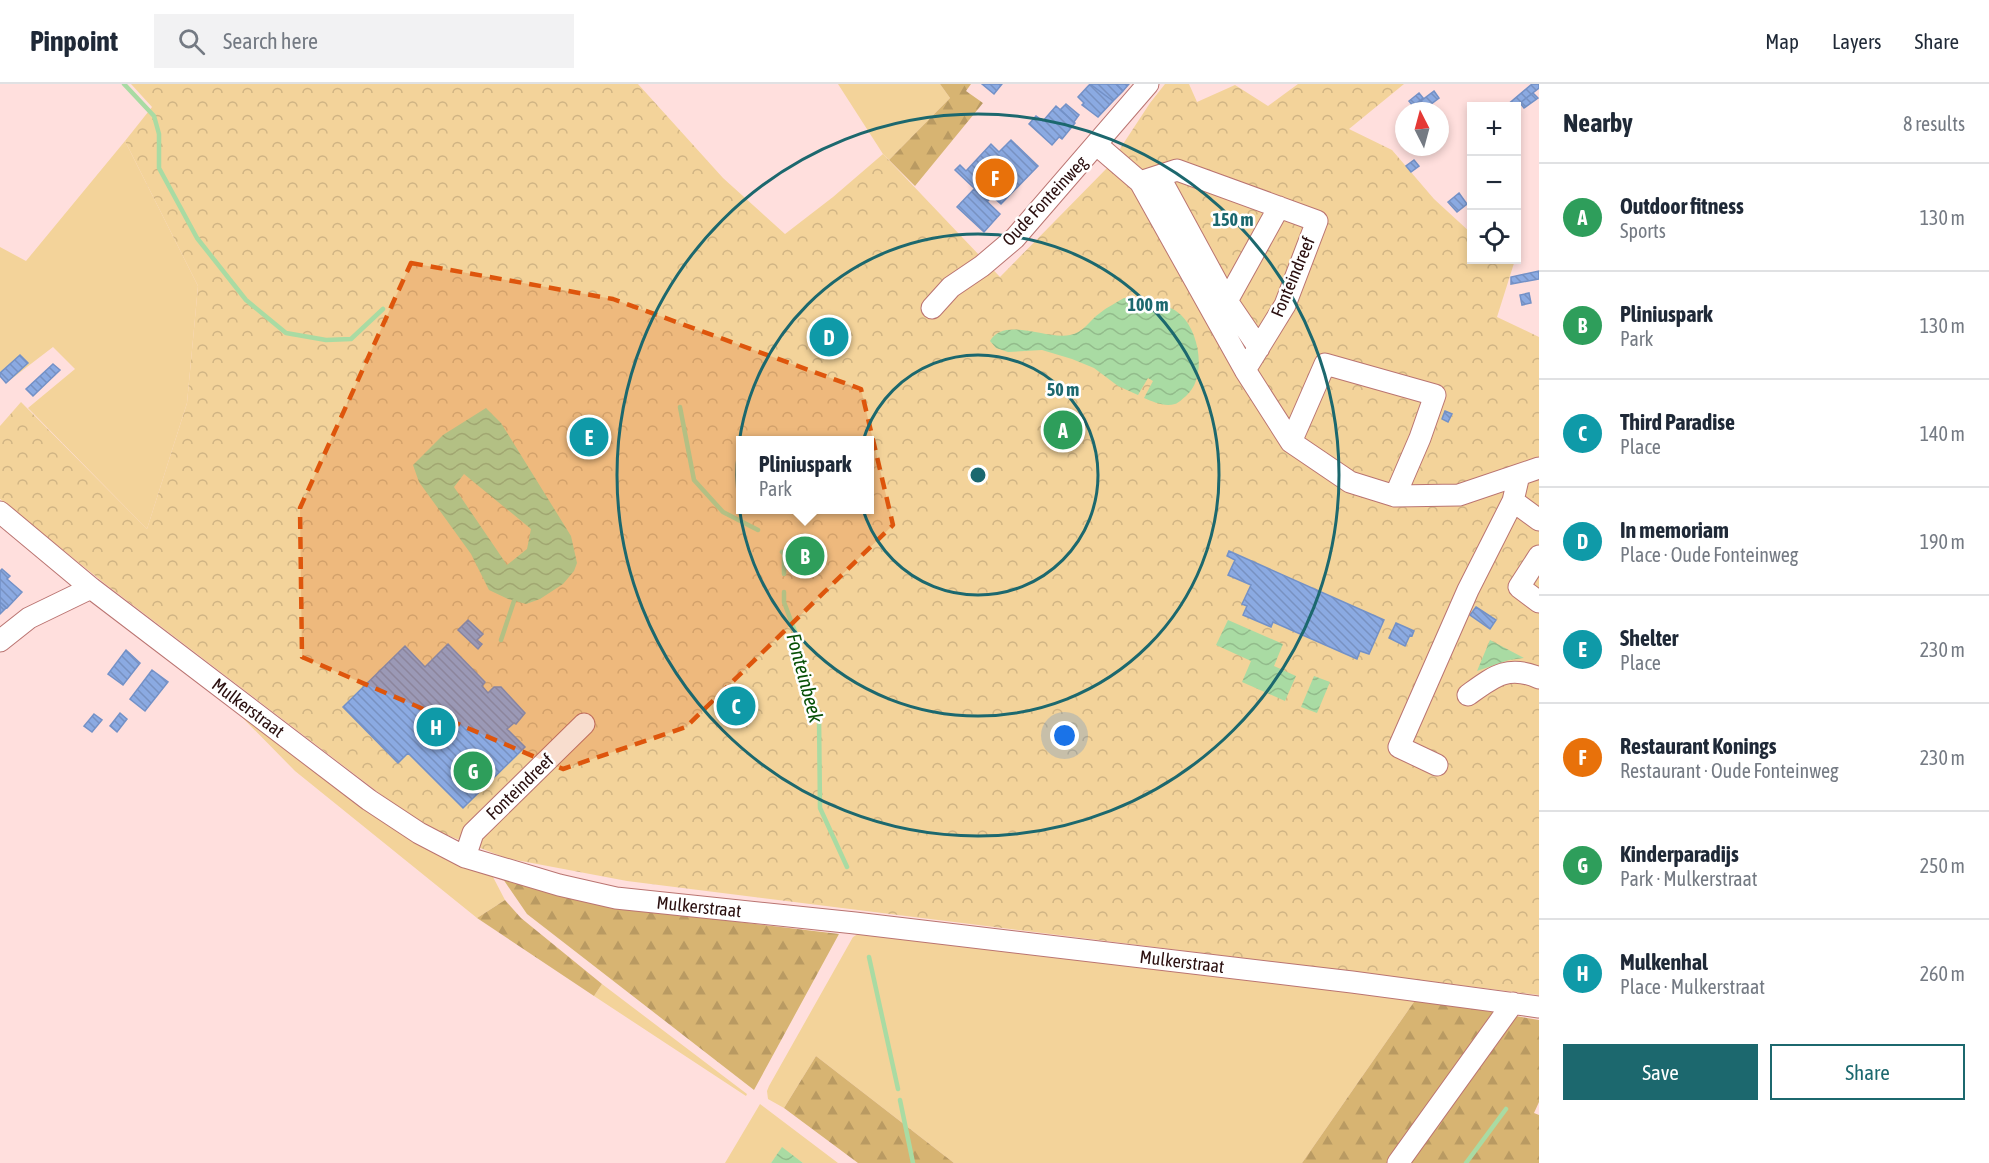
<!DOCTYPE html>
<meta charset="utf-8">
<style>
:root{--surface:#fff;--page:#f2f2f3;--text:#1f2937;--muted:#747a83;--line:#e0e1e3;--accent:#1c686e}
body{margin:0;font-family:"Asap Condensed",sans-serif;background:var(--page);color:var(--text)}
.controls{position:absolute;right:18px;top:18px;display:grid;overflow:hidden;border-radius:0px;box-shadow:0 3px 9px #0003}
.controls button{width:54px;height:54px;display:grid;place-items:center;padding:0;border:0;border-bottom:2px solid var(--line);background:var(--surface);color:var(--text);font:30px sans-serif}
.compass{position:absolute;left:1395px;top:18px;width:54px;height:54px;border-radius:50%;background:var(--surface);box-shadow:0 3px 9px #0003;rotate:354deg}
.you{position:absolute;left:1065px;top:652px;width:21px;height:21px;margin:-15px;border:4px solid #fff;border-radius:50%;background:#1a73e8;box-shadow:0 0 0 9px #1a73e833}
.badge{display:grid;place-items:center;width:39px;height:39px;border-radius:50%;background:var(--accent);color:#fff;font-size:20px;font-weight:700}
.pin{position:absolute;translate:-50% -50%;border:3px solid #fff;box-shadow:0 2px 6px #0006}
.popup{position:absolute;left:736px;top:352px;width:138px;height:78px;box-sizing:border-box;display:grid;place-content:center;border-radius:0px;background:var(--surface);filter:drop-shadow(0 2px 4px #0005);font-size:20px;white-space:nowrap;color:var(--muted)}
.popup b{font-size:22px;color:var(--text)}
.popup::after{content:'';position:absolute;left:50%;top:100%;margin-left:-12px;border:12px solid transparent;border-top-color:var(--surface)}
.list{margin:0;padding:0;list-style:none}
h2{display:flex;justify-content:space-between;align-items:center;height:78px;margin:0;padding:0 24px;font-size:26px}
h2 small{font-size:20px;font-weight:400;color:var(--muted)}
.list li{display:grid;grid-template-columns:39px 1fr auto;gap:18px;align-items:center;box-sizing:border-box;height:108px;padding:0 24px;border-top:2px solid var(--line)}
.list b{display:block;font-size:22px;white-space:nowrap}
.list p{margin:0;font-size:20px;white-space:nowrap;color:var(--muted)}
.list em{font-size:20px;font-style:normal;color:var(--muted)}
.actions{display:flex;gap:12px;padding:18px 24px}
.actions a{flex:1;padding:14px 0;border:2px solid var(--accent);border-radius:0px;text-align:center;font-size:21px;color:var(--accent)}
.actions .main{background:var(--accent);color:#fff}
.icon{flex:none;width:33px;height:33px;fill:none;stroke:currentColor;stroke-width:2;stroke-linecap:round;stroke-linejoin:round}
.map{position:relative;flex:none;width:1539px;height:1079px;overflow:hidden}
header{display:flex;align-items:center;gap:36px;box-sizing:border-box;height:84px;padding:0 30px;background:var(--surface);border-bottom:2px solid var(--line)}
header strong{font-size:28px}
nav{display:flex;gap:33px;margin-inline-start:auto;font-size:21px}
.search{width:420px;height:54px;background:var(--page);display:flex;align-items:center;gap:15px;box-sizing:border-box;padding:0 21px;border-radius:0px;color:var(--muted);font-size:22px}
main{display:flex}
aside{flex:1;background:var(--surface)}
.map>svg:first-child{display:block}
.grass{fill:#f3d39a}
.forest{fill:url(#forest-firs)}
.park{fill:url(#park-crowns);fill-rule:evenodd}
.water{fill:url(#water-waves);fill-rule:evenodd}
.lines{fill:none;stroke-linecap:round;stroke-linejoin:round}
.stream{stroke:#a9dba3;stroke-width:4.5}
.building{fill:url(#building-back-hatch);stroke:#7391c7;stroke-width:1.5}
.minor-casing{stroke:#ba7471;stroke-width:23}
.minor{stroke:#fff;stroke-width:21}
.marked{fill:#de550c;fill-opacity:0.2;stroke:#de550c;stroke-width:4.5;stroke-dasharray:12 8;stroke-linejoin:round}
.ring{fill:none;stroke:#1c686e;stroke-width:3}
.labels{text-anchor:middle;stroke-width:5;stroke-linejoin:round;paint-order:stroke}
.street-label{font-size:18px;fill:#2a0f0f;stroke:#fff}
.water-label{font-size:20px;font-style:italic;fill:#075005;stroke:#fff}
.centre{fill:#1c686e;stroke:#fff;stroke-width:3}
.ring-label{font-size:18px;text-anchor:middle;font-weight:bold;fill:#1c686e;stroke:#fff;stroke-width:5;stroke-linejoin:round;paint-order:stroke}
</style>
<header>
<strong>Pinpoint</strong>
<div class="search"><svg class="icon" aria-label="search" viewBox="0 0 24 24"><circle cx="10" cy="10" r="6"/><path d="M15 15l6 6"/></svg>Search here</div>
<nav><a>Map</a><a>Layers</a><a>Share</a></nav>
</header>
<main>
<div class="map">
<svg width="1539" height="1079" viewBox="0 0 1539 1079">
<defs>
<pattern id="forest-firs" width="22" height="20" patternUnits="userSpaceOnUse" patternTransform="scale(1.5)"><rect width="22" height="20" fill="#d7b472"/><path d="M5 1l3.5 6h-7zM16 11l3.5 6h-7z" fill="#b99a62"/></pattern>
<pattern id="park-crowns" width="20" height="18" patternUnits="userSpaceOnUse" patternTransform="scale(1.5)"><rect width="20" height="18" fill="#f3d39a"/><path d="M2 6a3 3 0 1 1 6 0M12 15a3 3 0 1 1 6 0" fill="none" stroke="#d0b484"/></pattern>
<pattern id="water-waves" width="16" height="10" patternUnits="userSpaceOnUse" patternTransform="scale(1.5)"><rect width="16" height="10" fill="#a9dba3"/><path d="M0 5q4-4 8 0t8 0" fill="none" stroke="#92bb8b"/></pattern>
<pattern id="building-back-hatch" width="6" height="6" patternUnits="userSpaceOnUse" patternTransform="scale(1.5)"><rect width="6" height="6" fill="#8baae2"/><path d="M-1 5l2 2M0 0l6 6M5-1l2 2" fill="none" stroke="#7891c1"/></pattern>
</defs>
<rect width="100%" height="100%" fill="#ffdfdd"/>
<path class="grass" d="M838 0H940L950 14 889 76 883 70Z
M125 57 198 202 187 319 147 445 28 324 75 285 53 263 6 299 0 292V163L26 177Z
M231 622 309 684 371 728 433 766 493 793 505 816 477 834 295 687Z
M858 850 1416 915 1302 1079H954L816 972 784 1024 768 1015 767 1007 769 1002 853 853Z
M602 900 747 1010 746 1012 594 912Z
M760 1020 838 1079H803L782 1064 771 1079H725Z"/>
<path class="forest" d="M940 0H971L966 7 983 19 915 102 889 76 950 14Z
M503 795 615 823 839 850 754 1006 527 830Z
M505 816 521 834 602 900 594 912 477 834Z
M1416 915 1539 936V1018L1534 1029 1539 1031V1079H1302Z
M816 972 954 1079H858L784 1024Z"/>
<path class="park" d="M131 0H638L723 94 785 150 833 113 883 70 1000 193 1108 83 1150 19 1165 0H1189L1197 18 1235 1 1268 22 1298 0H1404L1349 45 1392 66 1434 115 1471 149 1472 176H1515L1497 233 1539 253V911L627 797 506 774 421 741 104 499 0 415V342L21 318 147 445 187 319 198 202 125 57 152 23ZM740 356H870V426H740Z"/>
<path class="water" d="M1124 214C1143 216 1166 217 1181 231 1200 249 1207 294 1186 312 1183 314 1179 319 1175 320 1164 323 1154 318 1144 314L1153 297 1148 294 1138 311 1118 302 1094 284 1072 275 1042 266 1008 268 996 264 990 257C1004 232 1047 256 1070 251 1083 249 1090 236 1100 229 1107 223 1116 219 1124 214Z
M486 324 501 339 571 452 577 479 574 487 563 500 540 515 526 520 508 515 489 506 471 470 419 398 413 381 443 351ZM464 390 531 445 527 465 507 481 454 403Z
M1228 536 1283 560 1274 582 1296 592 1285 617 1242 598 1251 577 1216 561Z
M1490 556 1524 574 1509 576 1477 587Z
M1314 592 1330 598 1317 629 1301 623Z
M782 1063 803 1079H771Z"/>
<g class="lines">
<path class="stream" d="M124 0 154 32 159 50V84L197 154 246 216 286 249 326 256 351 255 383 225
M680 323 694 396 723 428 758 446
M782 468 784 470V490
M784 508V518L797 553 801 584 813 619 819 631 820 724 847 783
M501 556 514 517
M869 873 898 1005
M900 1016 913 1079
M1466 1079 1506 1025"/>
</g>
<path class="building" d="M982 0H1002L994 10Z
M1090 0H1116L1123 7 1113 17Z
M1090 0 1113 17 1098 33 1082 21 1084 19 1078 13Z
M1116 0H1129L1123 7Z
M1532 0H1539V4L1516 22H1506Z
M1434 7 1439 14 1422 27 1417 20Z
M1419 9 1423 14 1413 22 1409 17Z
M1533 9 1538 14 1524 24 1520 19Z
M1066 20 1079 31 1074 38 1060 26Z
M1056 22 1075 39 1062 55 1059 53 1052 61 1029 40 1036 32 1043 37Z
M1011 56 1038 82 1001 120 979 101 975 105 955 86 960 81 966 87 991 60 999 68Z
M1414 76 1419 82 1411 88 1406 82Z
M979 101 991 113 988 117 975 105Z
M974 105 1000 130 984 148 957 123Z
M1459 109 1467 120 1457 128 1448 118Z
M1539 187V195L1511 200V193Z
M1529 209 1531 219 1522 221 1520 211Z
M827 247 834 250 831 258 823 255Z
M20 271 28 279 6 299 0 292V289Z
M53 280 60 286 33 312 26 305Z
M1445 327 1452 330 1448 338 1442 335Z
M585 353a4 4 0 1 1 8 0a4 4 0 1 1-8 0Z
M1229 467 1384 536 1369 570 1360 567 1357 575 1273 538 1271 543 1243 531 1247 522 1242 520 1251 501 1228 491 1235 476 1227 472Z
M2 485 10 492 7 495 22 508 7 524 0 518V487Z
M0 518 6 524 0 530Z
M1476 523 1496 536 1490 545 1470 531Z
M468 536 483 550 477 556 482 560 478 565 458 546Z
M1396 539 1414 547 1412 552 1410 551 1405 562 1389 554Z
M448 560 485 598 482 602 488 609 494 603H501L525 629 516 640 514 639 507 645 525 663 463 724 408 669 398 679 343 623 405 562 425 583Z
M126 566 140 579 123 601 108 590Z
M152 586 168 598 145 627 130 615Z
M120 629 127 635 117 648 110 642Z
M94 630 102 636 92 648 84 642Z"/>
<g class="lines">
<defs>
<path id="minor" d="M1097 61 1140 98 1245 286 1291 358 1350 398 1395 412 1459 411 1539 384
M1159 92 1227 217 1259 264
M1140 98 1177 86 1317 137 1285 221 1245 286
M1227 217 1279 123
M932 224 951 203 982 182 1015 154 1148 0
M1291 358 1325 280 1435 311 1420 354 1395 412
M1513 417 1539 436
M0 428 91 504 369 716 419 749 465 773 559 801 616 814 855 839 1352 898 1539 923
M1539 472 1519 503 1539 518
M0 557 29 534 91 504
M1468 611C1493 593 1508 580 1539 594
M1437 681 1399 663 1468 506 1513 417 1519 391
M465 773 473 749 584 640
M1398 1079 1513 919"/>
</defs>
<use href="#minor" class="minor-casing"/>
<use href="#minor" class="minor"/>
</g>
<path class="marked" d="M411 179 613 215 861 305 893 441 686 643 563 685 302 573 300 424Z"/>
<g class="ring">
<circle cx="978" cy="391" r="120"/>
<circle cx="978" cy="391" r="241"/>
<circle cx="978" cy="391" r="361"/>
</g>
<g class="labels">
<g class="street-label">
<text transform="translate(1045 117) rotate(-47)" y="6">Oude Fonteinweg</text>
<text transform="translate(1293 193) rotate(-67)" y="6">Fonteindreef</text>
<text transform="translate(248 624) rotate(37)" y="6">Mulkerstraat</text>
<text transform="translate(520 703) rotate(-44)" y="6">Fonteindreef</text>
<text transform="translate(699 823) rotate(6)" y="6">Mulkerstraat</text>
<text transform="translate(1182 878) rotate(7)" y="6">Mulkerstraat</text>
</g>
<g class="water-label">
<text transform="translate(805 594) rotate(75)" y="7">Fonteinbeek</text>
</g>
</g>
<circle cx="978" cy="391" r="9" class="centre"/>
<g class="ring-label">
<text x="1233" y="142">150 m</text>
<text x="1148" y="227">100 m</text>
<text x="1063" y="312">50 m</text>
</g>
</svg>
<div class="controls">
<button>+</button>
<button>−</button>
<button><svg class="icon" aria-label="locate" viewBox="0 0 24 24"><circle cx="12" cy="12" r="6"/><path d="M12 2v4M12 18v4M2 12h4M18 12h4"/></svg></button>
</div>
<svg class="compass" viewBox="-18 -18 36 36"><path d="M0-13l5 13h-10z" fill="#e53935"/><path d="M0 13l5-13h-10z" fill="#747a83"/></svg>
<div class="you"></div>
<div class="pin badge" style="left:1063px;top:346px;background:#2e9e5b">A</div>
<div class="pin badge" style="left:805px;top:472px;background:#2e9e5b">B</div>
<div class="popup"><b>Pliniuspark</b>Park</div>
<div class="pin badge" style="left:736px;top:622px;background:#0f9aa8">C</div>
<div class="pin badge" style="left:829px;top:253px;background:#0f9aa8">D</div>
<div class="pin badge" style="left:589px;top:353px;background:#0f9aa8">E</div>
<div class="pin badge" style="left:995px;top:94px;background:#e8710a">F</div>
<div class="pin badge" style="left:473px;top:687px;background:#2e9e5b">G</div>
<div class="pin badge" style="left:436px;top:643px;background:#0f9aa8">H</div>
</div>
<aside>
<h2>Nearby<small>8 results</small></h2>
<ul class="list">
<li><span class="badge" style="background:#2e9e5b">A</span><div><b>Outdoor fitness</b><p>Sports</p></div><em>130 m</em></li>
<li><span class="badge" style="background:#2e9e5b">B</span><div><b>Pliniuspark</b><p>Park</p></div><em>130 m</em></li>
<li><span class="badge" style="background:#0f9aa8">C</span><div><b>Third Paradise</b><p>Place</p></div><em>140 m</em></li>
<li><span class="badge" style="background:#0f9aa8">D</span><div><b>In memoriam</b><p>Place · Oude Fonteinweg</p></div><em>190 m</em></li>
<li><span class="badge" style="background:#0f9aa8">E</span><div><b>Shelter</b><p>Place</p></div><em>230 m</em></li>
<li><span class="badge" style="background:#e8710a">F</span><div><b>Restaurant Konings</b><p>Restaurant · Oude Fonteinweg</p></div><em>230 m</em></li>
<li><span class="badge" style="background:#2e9e5b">G</span><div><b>Kinderparadijs</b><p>Park · Mulkerstraat</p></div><em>250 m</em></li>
<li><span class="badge" style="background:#0f9aa8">H</span><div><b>Mulkenhal</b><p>Place · Mulkerstraat</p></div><em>260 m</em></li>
</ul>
<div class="actions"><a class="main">Save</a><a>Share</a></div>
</aside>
</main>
